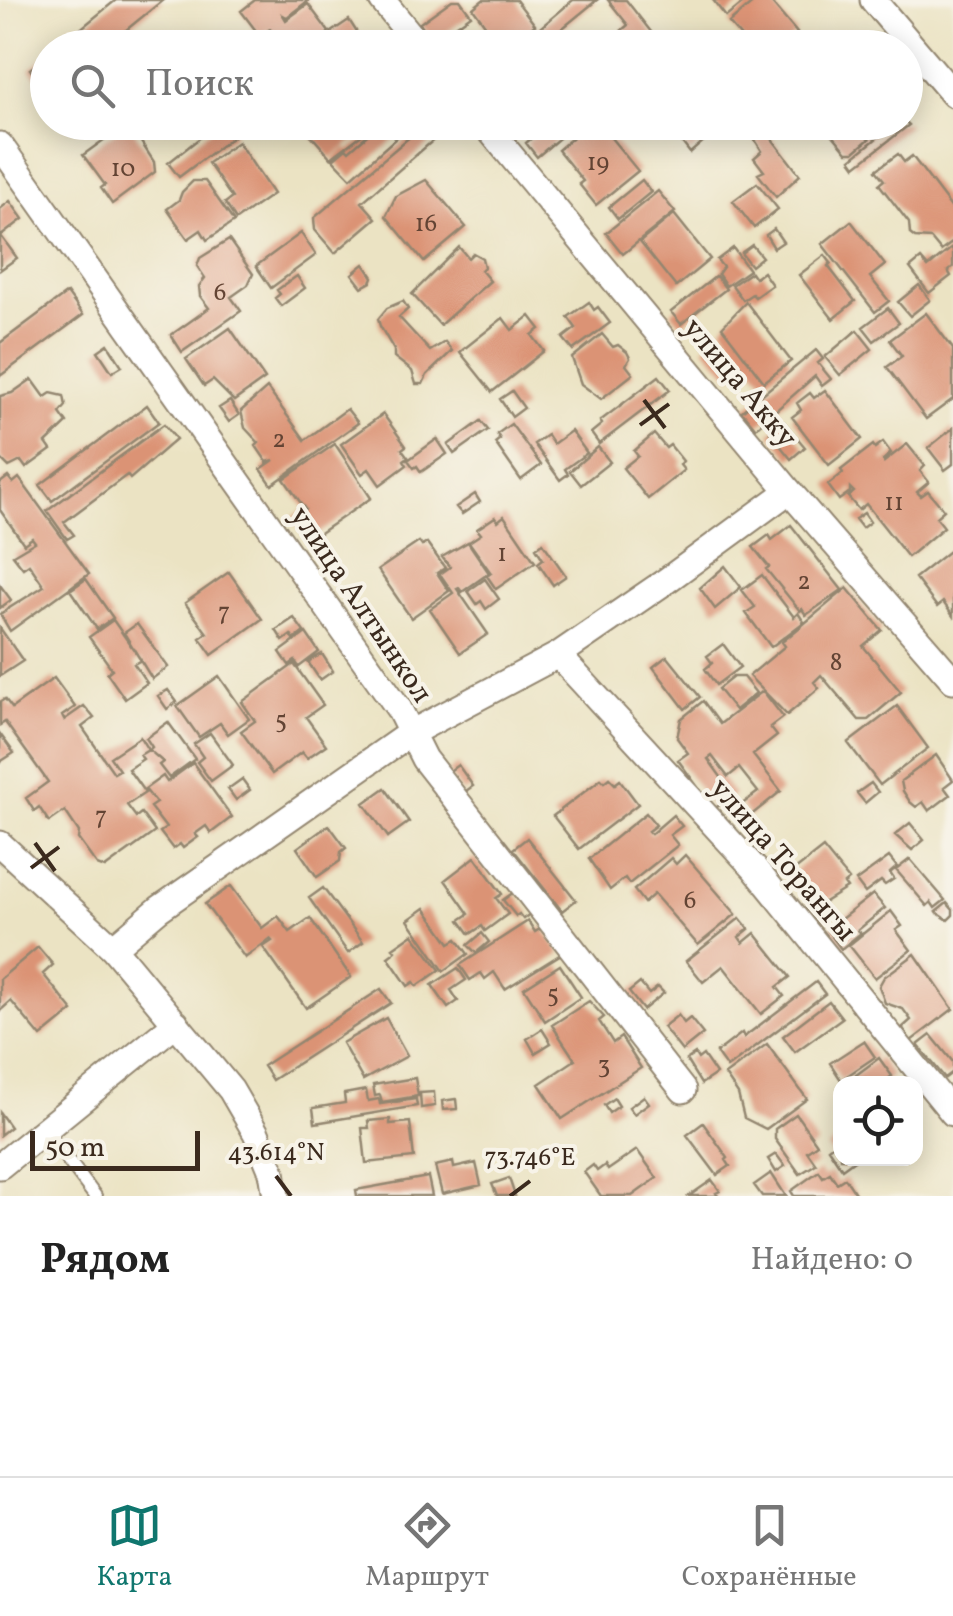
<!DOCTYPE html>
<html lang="ru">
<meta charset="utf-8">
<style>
:root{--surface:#fff;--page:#f6f6f6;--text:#222;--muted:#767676;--line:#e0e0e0;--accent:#0f766e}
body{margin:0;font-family:Vollkorn,serif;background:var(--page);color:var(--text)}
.controls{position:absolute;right:30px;bottom:30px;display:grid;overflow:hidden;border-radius:20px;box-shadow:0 5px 25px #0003}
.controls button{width:90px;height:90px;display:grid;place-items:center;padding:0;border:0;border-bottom:2px solid var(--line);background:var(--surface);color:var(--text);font:50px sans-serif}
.scale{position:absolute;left:30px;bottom:25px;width:170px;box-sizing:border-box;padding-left:10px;border:5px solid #3b2a1e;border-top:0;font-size:28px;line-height:35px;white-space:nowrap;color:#3b2a1e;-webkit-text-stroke:8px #f7f3e8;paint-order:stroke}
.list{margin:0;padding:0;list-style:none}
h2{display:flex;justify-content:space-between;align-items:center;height:130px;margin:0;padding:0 40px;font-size:42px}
h2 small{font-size:32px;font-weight:400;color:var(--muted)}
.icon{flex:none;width:55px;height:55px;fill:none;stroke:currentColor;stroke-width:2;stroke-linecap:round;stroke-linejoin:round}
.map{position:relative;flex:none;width:953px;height:1196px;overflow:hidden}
.search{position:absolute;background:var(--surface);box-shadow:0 5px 25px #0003;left:30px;right:30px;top:30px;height:110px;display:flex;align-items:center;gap:25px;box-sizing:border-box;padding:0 35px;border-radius:55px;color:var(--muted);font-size:38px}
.sheet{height:280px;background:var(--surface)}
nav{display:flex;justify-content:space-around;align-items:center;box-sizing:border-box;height:140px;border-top:2px solid var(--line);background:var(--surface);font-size:28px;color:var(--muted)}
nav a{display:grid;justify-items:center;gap:5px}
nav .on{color:var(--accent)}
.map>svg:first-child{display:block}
.building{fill:#db9375}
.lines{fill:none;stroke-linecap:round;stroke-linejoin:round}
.lane-casing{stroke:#938670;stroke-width:16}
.street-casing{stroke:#938670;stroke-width:29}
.lane{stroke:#fff;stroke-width:12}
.street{stroke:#fff;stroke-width:25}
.ticks{fill:none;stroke:#3b2a1e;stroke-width:4}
.labels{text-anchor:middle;stroke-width:8;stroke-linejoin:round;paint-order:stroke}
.number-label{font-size:25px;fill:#634434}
.street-label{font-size:30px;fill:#3b2a1e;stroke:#f7f3e8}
.ticks-label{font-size:25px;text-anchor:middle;fill:#3b2a1e;stroke:#f7f3e8;stroke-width:8;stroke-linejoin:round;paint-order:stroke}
</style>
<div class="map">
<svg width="953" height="1196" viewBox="0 0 953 1196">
<rect width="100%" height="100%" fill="#f7f3e8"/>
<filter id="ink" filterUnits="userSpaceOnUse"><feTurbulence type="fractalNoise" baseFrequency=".01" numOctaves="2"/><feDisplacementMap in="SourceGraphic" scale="20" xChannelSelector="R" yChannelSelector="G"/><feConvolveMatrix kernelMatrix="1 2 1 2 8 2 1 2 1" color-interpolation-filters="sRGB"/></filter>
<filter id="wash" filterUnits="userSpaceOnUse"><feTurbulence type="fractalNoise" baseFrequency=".0048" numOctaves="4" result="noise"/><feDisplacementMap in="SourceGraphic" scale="40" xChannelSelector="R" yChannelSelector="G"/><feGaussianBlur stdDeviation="2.25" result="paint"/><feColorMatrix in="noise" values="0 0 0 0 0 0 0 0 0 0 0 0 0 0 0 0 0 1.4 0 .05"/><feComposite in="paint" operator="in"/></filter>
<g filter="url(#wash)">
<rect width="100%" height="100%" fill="#ebe3c3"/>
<g id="blocks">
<path class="building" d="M116 0H163L104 48H57Z
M255 0H309L287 17 283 15 286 20 308 4 329 32 315 48H268L263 41 273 34 270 29 260 36 241 11Z
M452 0H460L471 15 433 42 420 23Z
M483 0H516L535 25 502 48 473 8Z
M573 0H597L542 45 533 34Z
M608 0H626L659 42 648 48 643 41 636 47 622 30 628 25Z
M713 0H747L726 17Z
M756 0H769L797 33 781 48H750L729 23Z
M349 20 358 34 341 47 331 32Z
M48 55V92L30 69Z
M220 122H225L235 135 179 177 168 163Z
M307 122H371L367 131 331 158 303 126Z
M382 122H414L351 178 333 159 346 148 349 151Z
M550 122H578L537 157 526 143Z
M591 122H598L638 171 596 205 579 184 583 181 558 150Z
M822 122H881L882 128 854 152H847Z
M886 122H906L909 125 856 166 851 159 887 130Z
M426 123 437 137 362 202 376 218 335 253 315 230 314 218Z
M123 126 132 128 154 162 155 172 112 204 101 188 105 185 83 155Z
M766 131 800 175 776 197 758 174 764 171 754 158 762 151 755 140Z
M696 132 704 141 690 153 680 140Z
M238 142 273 194 236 220 225 203 232 198 208 163Z
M898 154 904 162 912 156 953 210V242L941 251 931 239 915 238 910 234 909 223 879 184 884 180 876 170Z
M426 180 466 227 424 262 386 216 396 196Z
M642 180 651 192 618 219 609 207Z
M193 181H205L234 222 207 240 201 230 188 239 167 209 179 200 182 192Z
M757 183 778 209 754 228 733 201Z
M658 191 675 212 623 254 606 233Z
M10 201 23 219 1 236 17 258 0 270V209Z
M674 214 710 259 676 287 640 242Z
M851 221 885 265 870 277 889 301 875 312 822 244Z
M774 229 783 242 774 248 766 235Z
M301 233 316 255 271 288 256 266Z
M229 240 253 274 248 285 231 297 241 311 182 352 171 335 209 308 200 296 199 286 205 278 197 266 200 258Z
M752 245 762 257 751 266 741 253Z
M459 247 468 258 473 253 482 258 484 267 481 270 490 281 440 325 412 294Z
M953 247V267L948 271 951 276 929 293 910 268 921 259 928 267Z
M733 248 749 270 726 286 718 274 723 267 717 260Z
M825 255 831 263 828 266 855 301 833 319 799 275Z
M364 264 373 277 371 282 362 287 352 274Z
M751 272 755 278 763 272 772 285 755 297 752 294 743 300 732 285Z
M297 276 305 288 281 306 275 298 280 294 277 290Z
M716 276 726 289 681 324 671 312Z
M919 285 930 300 910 316 898 302Z
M67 293 83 315 0 376V343Z
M403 301 408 309 399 317 430 351 445 342 452 351 427 375 423 384H416L412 371 394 357V350L380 326 378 319 387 308Z
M589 302 594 310 598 307 610 323 573 350 563 338 576 328 568 317Z
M746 302 791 361 764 382 722 327Z
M888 308 899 323 874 341 863 327Z
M926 313 953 349V399L926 419 887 367 902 356 890 340Z
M530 316 540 329 532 335 544 351 492 392 460 352 503 318 512 330Z
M230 328 265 379 234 401 213 380 204 386 186 359Z
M857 330 872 349 840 375 825 357Z
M602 334 613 347 618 345 627 352 630 358 626 365 633 374 601 399 581 384 572 358Z
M714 338 741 367 731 376 704 347Z
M108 344 122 366 112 372 98 351Z
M816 350 823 359 818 363 831 379 822 386 815 376 756 428 742 411Z
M659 376 670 390 599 444 591 433 602 424 600 421Z
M32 379 45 397 51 393 64 396 66 406 60 413 67 423 46 443 51 450 26 468 21 461 9 467 0 458V396L12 393Z
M267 388 305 440 347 409 358 423 272 485 261 469 274 460 267 462 256 446 259 443 245 428 241 411Z
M825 390 862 439 829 465 792 417 801 410 797 403 810 393 814 398Z
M512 391 524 408 512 417 500 399Z
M230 401 239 415 229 422 219 408Z
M147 405 159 422 52 501 40 485Z
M383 414 406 446 402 449 408 457 404 460 407 465 380 485 369 469 362 474 341 444Z
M481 421 488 430 454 454 448 445Z
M784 422 805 447 791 459 770 433Z
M164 424 176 439 130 479 127 475 64 522 74 535 67 539 47 511Z
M511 424 541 465 521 480 495 443 500 439 497 434Z
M953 428V464L945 470 928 448Z
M571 431 587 453 565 469 568 474 560 480 534 444 547 435 553 444Z
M654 434 666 448 670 445 683 461 680 465 684 470 648 499 623 468 638 456 634 451Z
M437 439 447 454 421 472 417 466 414 468 408 460Z
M883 442 891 453 883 460 884 462 907 444 925 466 920 471 929 482 917 492 921 496 928 491 944 510 936 517 944 527 908 557 866 504 859 510 848 497 854 492 850 488V492L839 500 828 485 843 473 841 470 873 445 875 448Z
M335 444 371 498 308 541 292 518 305 509 284 479Z
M598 447 610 462 581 485 570 471Z
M8 477 13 483 19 478 89 574 10 631 0 614 44 586 29 564 23 568 13 555 35 542 32 538 24 544 0 510V483Z
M475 494 480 502 462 514 456 507Z
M864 513 870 522 862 528 855 519Z
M504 516 535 562 496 589 487 576 491 573 469 542 481 534 477 529 495 517 498 521Z
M791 525 842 590 806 615 802 609 800 611 766 569 769 567 753 547 769 535 772 540Z
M419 542 422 546 427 543 445 568 437 573 449 591 411 618 378 570Z
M468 542 489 573 462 592 459 588 457 589 488 634 460 653 430 609 453 593 440 574 450 567 442 557Z
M543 543 566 576 553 585 538 563 543 559 536 548Z
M953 548V616L943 602 937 607 915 578Z
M725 566 741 587 715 609 700 588Z
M229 572 262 619 212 655 200 638 207 633 185 603Z
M762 575 794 617 798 613 804 622 771 647 746 613 755 607 742 590Z
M86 579 113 618 97 629 70 590Z
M485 579 499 599 486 609 481 601 477 604 468 591Z
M0 585 11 600 0 608Z
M847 588 882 630 863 646 901 692 868 720H859L821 675 814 682 819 688 787 715 749 676 785 646 782 642Z
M294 618 304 632 294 640 291 635 283 641 276 630Z
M113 620 141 660 134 664 147 683 125 699 107 673 112 669 89 637Z
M137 624 168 667 152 679 124 633Z
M0 628 23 661 0 676Z
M306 633 319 652 299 667 295 661 289 665 280 652Z
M723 644 740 667 716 685 705 669 712 663 707 656Z
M322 654 333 671 320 680 308 662Z
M667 656 700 697 685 709 653 667Z
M294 664 323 705 306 717 326 745 307 758 302 752 272 774 241 731 255 721 242 702Z
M219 676 249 719 228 734 220 723 199 737 177 706Z
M733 677H743L756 693 735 710 718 689Z
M54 678 75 707 62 716 64 720 84 706 94 718 82 727 114 773 119 770 110 757 140 737 148 750 140 755 143 759 128 769 145 793 127 805 136 817 141 813 155 832 105 868 97 865 78 839 79 832 65 811 49 822 39 807 34 811 26 798 48 782 5 722 0 725V702L5 699 12 708Z
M168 690 177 702 167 709 158 696Z
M763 691 783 717 770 727 777 736 753 755 781 791 749 817 741 805 758 792 739 768 728 777 712 756 708 759 734 795 714 809 678 760 688 753 677 738 681 719 703 701 720 724Z
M897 706 928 748 880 785 848 743Z
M168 722 195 759 169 778 159 765 163 762 149 750 152 747 146 738Z
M210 733 233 765 211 781 197 762 203 757 194 744Z
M0 734 14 753 0 762Z
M936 755 953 780 944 787 950 795 929 811 923 802 916 807 910 802 903 791 901 781Z
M193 763 232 817 211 833 206 826 195 834 198 837 183 848 180 844 173 849 160 832 166 828 150 807 156 803 145 789 163 776 167 782Z
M458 765 473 786 463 793 448 772Z
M609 778 615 784 620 780 638 804 579 849 553 816 601 779 604 782Z
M242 779 250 790 236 800 228 789Z
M871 783 878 792 865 803 857 793Z
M385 788 409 822 388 837 364 803Z
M646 813 656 825 648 831 651 834 673 815 682 826 670 835 678 845 629 884 625 878 610 890 589 859Z
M910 823 924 840 912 850 895 835Z
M329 825 346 848 341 852 340 861 317 877 297 848Z
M527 838 576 900 562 911 513 849Z
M823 848 849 880 844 884 847 888 815 908 790 874Z
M685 855 736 914 698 945 654 894 644 903 634 890 671 858 676 864Z
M475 857 502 894 496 898 508 914 485 931 482 926 470 934 460 920 469 914 445 880Z
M889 857 897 867 890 873 894 879 885 885 881 881 865 893 856 881Z
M910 859 945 900 935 908 931 902 927 906 896 870Z
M231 886 262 928 278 916 290 932 310 918 351 977 306 1008 263 947 272 941 270 939 245 958 205 904Z
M323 888 363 942 348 953 309 898Z
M514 892 530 914 523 919 519 914 516 916 503 900Z
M873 894 885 908 858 930 861 933 841 949 827 930Z
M947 903 953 910V915L948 920 936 912Z
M425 908 450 943 457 939 468 954 444 971 408 920Z
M891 911 902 926 896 930 911 950 875 978 849 945Z
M740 918 749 929 739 937 743 943 755 933 790 977 777 987 784 996 761 1014 723 966 703 982 686 961Z
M528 921 535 932 543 927 561 954 505 989 494 972 485 979 481 973 470 980 460 965Z
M482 933 489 942 476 953 468 945Z
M413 934 440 970 417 986 414 982 408 986 388 957 396 951 393 948Z
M38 947 53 965 43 974 73 1011 41 1037 11 1001 0 1011V979Z
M915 954 953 1009 911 1041 902 1028 911 1020 903 1009 885 1003 879 986 884 977Z
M560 965 581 997 545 1021 524 988Z
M458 968 466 980 451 990 458 1001 448 1008 432 985Z
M816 982 825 994 727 1068 716 1053 742 1033 744 1037Z
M640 983 649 994 658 987 664 993 643 1010 629 992Z
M381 989 391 1003 272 1080 263 1066Z
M589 1001 604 1017 599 1021 613 1043 621 1037 641 1068 562 1119 539 1084 575 1060 552 1025Z
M829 1001 842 1018 795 1052 783 1036Z
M678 1015 684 1023 690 1018 703 1034 682 1051 663 1027Z
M386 1018 407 1056 363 1080 342 1043Z
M542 1029 551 1043 535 1053 527 1039Z
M931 1035 953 1062V1072L945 1078 918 1045Z
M864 1041 875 1057 841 1080 830 1063Z
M767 1044 807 1099 766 1129 744 1118 738 1094 725 1075Z
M695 1054 698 1059 703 1055 716 1074 701 1084 686 1060Z
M879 1058 892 1076 881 1084H844Z
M415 1078 418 1096 382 1102 380 1095 375 1096 373 1085Z
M366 1090 368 1101 379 1099 380 1104 416 1099 417 1106 315 1123 313 1108 345 1103 344 1094Z
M434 1092 435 1106 421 1108 420 1093Z
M644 1096 649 1103 634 1114 629 1107Z
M614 1098 619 1106 609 1113 604 1105Z
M456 1099 457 1109 443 1110 442 1101Z
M0 1113 10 1127 0 1135Z
M796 1114 817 1144 807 1151 816 1164 800 1174 775 1139V1129Z
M390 1119V1124L410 1122 414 1158 366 1163 362 1128H369L368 1121Z
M703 1123 728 1158 726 1160 730 1166 717 1175 687 1135Z
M840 1139V1158H857L842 1169 828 1148Z
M637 1150 657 1178 632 1196H601L584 1172 593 1165 597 1171 605 1165 608 1170Z
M776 1154 785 1166 776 1172 768 1159Z
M453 1162 454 1168 476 1163 481 1185 442 1194 435 1166Z
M819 1171 823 1177 830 1173 837 1183 845 1178 857 1196H794L791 1191Z
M771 1173 786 1196H762L754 1185Z
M428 1177 432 1196H357L356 1190Z
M509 1178 515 1196H497L492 1184Z
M712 1180 720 1191 716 1193 718 1196H689Z"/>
</g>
</g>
<g filter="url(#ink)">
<use href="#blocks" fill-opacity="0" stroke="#938670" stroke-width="2.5"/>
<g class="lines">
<defs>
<path id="lane" d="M46 1131 95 1196"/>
<path id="street" d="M382 0 421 48
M873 0 953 94
M483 122 789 491 953 680
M0 145 399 709 424 759 683 1090
M558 655 755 869 953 1113
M0 844 113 948 231 1090 256 1133 272 1172 276 1196
M113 948 159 909 409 734 558 655 666 581 789 491
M0 1166 176 1023"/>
</defs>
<use href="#lane" class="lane-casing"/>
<use href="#street" class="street-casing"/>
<use href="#lane" class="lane"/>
<use href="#street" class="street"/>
</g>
</g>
<path class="ticks" d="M644 400 665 428M640 425 669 404M35 843 55 871M31 868 59 847M276 1176 291 1196M510 1196 530 1181"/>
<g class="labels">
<g class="number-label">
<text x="598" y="170">19</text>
<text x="123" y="176">10</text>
<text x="426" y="231">16</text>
<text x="220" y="300">6</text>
<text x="279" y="447">2</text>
<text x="894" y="510">11</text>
<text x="502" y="561">1</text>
<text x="804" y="589">2</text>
<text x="224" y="620">7</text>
<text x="836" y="670">8</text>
<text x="281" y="728">5</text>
<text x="101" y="824">7</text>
<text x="690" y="908">6</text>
<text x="553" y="1002">5</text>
<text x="604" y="1073">3</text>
</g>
<g class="street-label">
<text transform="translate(741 382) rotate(50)" y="10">улица Акку</text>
<text transform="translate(362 604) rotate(56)" y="10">улица Алтынкол</text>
<text transform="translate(784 859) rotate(49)" y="10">улица Торангы</text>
</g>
</g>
<g class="ticks-label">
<text x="276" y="1160">43.614°N</text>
<text x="530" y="1165">73.746°E</text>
</g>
</svg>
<div class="controls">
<button><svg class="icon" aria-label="locate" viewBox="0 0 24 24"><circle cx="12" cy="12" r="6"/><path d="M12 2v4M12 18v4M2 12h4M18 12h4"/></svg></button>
</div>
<div class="scale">50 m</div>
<div class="search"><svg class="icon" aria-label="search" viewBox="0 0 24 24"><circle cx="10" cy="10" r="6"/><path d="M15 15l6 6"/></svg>Поиск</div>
</div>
<section class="sheet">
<h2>Рядом<small>Найдено: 0</small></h2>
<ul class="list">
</ul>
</section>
<nav>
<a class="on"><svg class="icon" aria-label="map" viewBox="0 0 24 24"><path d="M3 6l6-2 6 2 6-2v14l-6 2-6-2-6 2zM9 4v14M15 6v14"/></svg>Карта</a>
<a><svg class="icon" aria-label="directions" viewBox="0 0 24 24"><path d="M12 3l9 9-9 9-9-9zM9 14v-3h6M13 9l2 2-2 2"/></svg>Маршрут</a>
<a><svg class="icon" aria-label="saved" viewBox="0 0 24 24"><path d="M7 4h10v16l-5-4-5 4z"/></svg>Сохранённые</a>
</nav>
